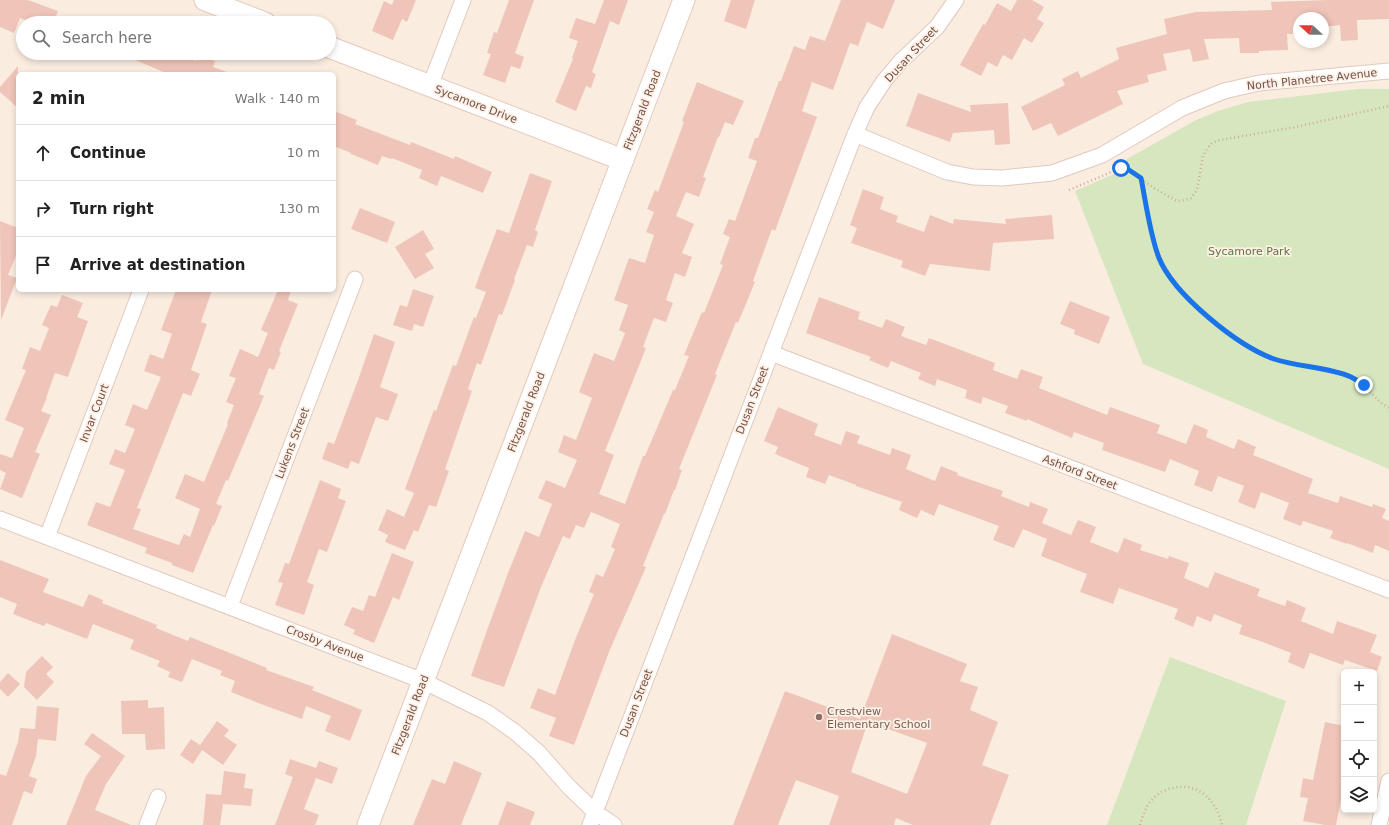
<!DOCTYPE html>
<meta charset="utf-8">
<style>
:root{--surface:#fff;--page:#f2f2f2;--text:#222;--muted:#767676;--line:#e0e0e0}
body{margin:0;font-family:"DejaVu Sans",sans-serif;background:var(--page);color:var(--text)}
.controls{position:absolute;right:12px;bottom:12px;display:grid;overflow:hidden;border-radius:6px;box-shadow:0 2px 6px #0003}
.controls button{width:36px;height:36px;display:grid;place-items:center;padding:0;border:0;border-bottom:1px solid var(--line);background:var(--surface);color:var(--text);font:20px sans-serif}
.compass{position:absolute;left:1293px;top:12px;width:36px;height:36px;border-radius:50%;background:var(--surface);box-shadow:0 2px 6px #0003;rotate:291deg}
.stop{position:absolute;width:12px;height:12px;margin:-9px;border:3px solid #1a73e8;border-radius:50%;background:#fff}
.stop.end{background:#1a73e8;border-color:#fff;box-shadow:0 1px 4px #0008}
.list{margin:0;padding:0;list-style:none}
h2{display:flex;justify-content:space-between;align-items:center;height:52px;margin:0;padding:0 16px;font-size:17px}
h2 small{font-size:13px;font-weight:400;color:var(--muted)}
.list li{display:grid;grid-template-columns:26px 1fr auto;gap:12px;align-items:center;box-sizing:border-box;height:56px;padding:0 16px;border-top:1px solid var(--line)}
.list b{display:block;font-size:15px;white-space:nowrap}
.list em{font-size:13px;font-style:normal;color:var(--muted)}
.icon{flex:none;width:22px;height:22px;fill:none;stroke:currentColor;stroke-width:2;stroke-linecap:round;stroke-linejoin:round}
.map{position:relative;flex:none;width:1389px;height:825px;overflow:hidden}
.search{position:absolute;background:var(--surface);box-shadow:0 2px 6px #0003;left:16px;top:16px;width:320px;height:44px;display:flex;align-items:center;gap:10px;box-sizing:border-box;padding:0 14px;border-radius:22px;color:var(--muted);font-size:15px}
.panel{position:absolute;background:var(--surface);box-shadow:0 2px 6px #0003;left:16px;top:72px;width:320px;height:220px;border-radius:6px}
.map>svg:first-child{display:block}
.green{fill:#d6e7bf}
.building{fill:#efc5b9}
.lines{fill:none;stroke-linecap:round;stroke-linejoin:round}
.street-casing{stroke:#e0c9bf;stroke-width:17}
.secondary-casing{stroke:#e5c9bd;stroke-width:23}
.path{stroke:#d3a99c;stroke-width:2.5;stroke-dasharray:1 3;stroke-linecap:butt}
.street{stroke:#fff;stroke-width:15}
.secondary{stroke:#fff;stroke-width:21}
.route{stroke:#1a73e8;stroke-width:5}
.education-dot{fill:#8d6e63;stroke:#fef0e5;stroke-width:1.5}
.labels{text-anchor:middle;stroke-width:3.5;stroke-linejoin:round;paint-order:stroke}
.street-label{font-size:11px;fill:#705048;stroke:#fef0e5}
.park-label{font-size:11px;fill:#5a7642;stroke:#fef0e5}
.education-label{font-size:11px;fill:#785e54;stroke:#fef0e5;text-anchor:start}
</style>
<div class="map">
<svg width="1389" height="825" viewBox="0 0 1389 825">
<rect width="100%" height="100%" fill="#fbece0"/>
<path class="green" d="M1357 89H1389V469L1143 364 1075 191 1121 171 1127 159 1196 120 1218 111 1248 102Z
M1170 657 1286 701 1246 825H1107Z"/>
<path class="building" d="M0 0H28L58 11 53 23H33L20 18 14 33 0 27Z
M394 0H416L407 22 402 19 393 40 372 31 384 1 392 5Z
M509 0H534L515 53 524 57 520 69 511 66 505 83 483 75 491 54 487 53 494 32 497 33Z
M604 0H628L619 25 610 21 592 72 596 74 591 88 586 86 576 111 555 102 573 59 572 58 578 41 569 38 576 18 595 24Z
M731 0H755L746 29 724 21Z
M841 0H895L883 29 867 22 858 46 850 43 833 90 812 82 802 111 817 117 775 231 772 229 753 281 755 282 738 323 736 322 715 374 717 375 679 469 682 470 675 490H674L665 514H664L643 566 646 567 609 652 574 745 549 736 556 718 530 708 538 688 555 695 575 640 594 594 589 592 596 574 603 577 615 549 611 547 620 524 591 512 584 528 576 525 570 539 563 536 541 587 504 687 471 676 486 633 508 573 525 531 539 537 552 504 538 498 546 480 565 488 577 460 558 452 564 435 576 440 592 398 579 392 594 353 614 361 625 333 619 330 628 305 614 300 629 258 645 263 654 235 646 232 654 212 647 209 655 190 658 192 684 122 682 121 697 82 744 101 733 125 725 122 719 137H718L703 177 706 178 699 197 686 192 676 216 694 224 682 253 692 257 685 277 675 273 666 300 673 303 666 322 654 318 643 347 646 348 605 451 614 455 599 494 625 504 643 456H645L673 390H675L689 356 684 355 702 312 704 313 723 265 720 264 730 237 723 234 729 219 735 221 757 161 748 158 755 138H758L779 81H781L794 46 805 50 810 36 825 41Z
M1017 0H1032L1044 7 1037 19 1044 23 1032 43 1024 38 1012 60 1003 55 997 67 988 62 981 76 960 65 983 24 985 25 997 3 1011 11Z
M1328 0H1389V19L1357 20 1358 40 1341 41 1340 25 1323 27V18H1299V34H1287L1288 50 1259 51V53H1240L1239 38 1204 39 1209 59 1193 62 1190 49 1163 54 1167 70 1147 75 1149 82 1117 91 1123 104 1058 136 1051 123 1033 131 1021 107 1065 85 1062 79 1078 71 1081 78 1119 59 1116 48 1167 34 1164 19 1196 12 1272 10 1271 2Z
M119 53H173L196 61 198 55 215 61 213 67 227 72V74H168Z
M18 66V108L0 92V87Z
M918 93 971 112 970 105 1008 103 1010 144 995 145 994 130 953 133 950 142 906 126Z
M334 111 357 120 355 124 410 145 411 142 454 159 455 156 492 172 483 193 441 176 437 186 419 178 422 170 392 158 391 159 382 156 378 165 351 154V153L334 146Z
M530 173 552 181 535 230 538 232 533 247 527 245 514 279 515 280 502 315 499 314 481 365 477 363 468 389 472 391 445 469 449 471 436 507 429 505 418 532 414 530 405 550 385 542 388 535 378 530 387 509 404 517 414 493 405 489 416 459 434 410 436 411 453 365 456 366 474 317 476 318 486 292 475 288 481 271 497 229 509 233Z
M863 189 884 197 880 209 898 216 896 222 924 232 930 215 953 224 954 219 1006 224 1005 219 1052 215 1054 239 993 243 990 271 930 264 925 276 901 267 903 261 851 243 857 228 850 225Z
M360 208 395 222 387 243 351 229Z
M0 221 18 228V251L8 275 17 278 1 320Z
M423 230 434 249 425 254 434 268 415 279 395 247Z
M413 289 434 296 423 327 414 324 412 331 393 325 400 305 407 307Z
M176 290H212L201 322 207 324 191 370 200 374 191 396 183 393 137 508 141 509 133 529 179 545 184 534 190 537 200 509 175 498 185 474 204 482 228 424 227 423 234 405 226 402 236 378 229 376 240 349 258 357 268 333 261 330 278 290H291L288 300 298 304 279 351 281 352 274 370 269 368 259 394 264 396 228 481 226 480 216 504 222 506 214 526 213 525 193 573 172 565V563L145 553 147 548 87 525 96 502 110 507 125 470 109 464 115 449 125 453 135 429 125 425 133 404 147 410 161 377 144 371 150 354 163 359 172 334 161 330Z
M62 295 83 303 77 317 88 321 68 377 55 373 46 398H47L41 411 51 415 35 452 40 454 22 498 0 489 6 473 0 470V454L12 458 24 428 5 420 26 370 22 369 30 347 40 351 49 328 42 325 51 305 57 307Z
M819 297 860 312 858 319 882 328 886 319 905 327 901 336 926 345 929 338 995 363 993 370 1017 379 1021 369 1043 377 1039 388 1107 415 1110 407 1160 425 1157 433 1186 444 1194 424 1208 430 1206 437 1234 449 1238 439 1256 447 1253 455 1313 479 1308 493 1338 503 1340 496 1372 507 1373 504 1386 509 1382 518 1389 521V551L1375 545 1373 553 1347 543V544L1330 538 1333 531 1303 521 1301 526 1283 519 1289 503 1261 492 1255 509 1238 502 1244 486 1218 476 1212 492 1194 485 1199 471 1170 459 1165 472 1102 450 1104 443 1074 432 1072 438 1027 419V421L1005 413 1008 406 983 397 981 404 965 398 967 390 937 379 935 386 918 379 921 373 891 361 888 368 869 360 871 357 806 333Z
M1070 301 1110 317 1099 344 1074 334 1075 330 1060 324Z
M374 334 395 342 380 387 398 394 388 421 376 417 359 464 351 461 348 469 322 459 328 442 334 444 358 380Z
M778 407 818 424 814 435 841 445 846 431 860 436 857 443 890 455 892 448 911 455 906 469 935 481 941 466 958 473 957 475 1003 491 1001 496 1029 507 1030 502 1048 509 1042 523 1071 535 1078 520 1096 527 1090 542 1118 553 1124 538 1142 545 1140 550 1168 559 1169 556 1189 563 1184 578 1208 588 1215 572 1260 589 1257 596 1285 606 1287 600 1306 608 1301 621 1333 634 1337 621 1377 635 1370 652 1382 657 1377 671 1345 660 1343 665 1310 653 1304 669 1288 662 1291 653 1260 641 1239 634 1242 625 1214 614 1211 622 1197 616 1193 627 1174 619 1178 609 1119 588 1113 604 1080 592 1087 574 1041 556 1047 539 1023 529 1014 548 993 540 999 526 939 504 934 516 921 510 917 518 899 510 902 502 856 486V485L829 475 825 484 806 477 809 468 775 454 778 447 764 441Z
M320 480 341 489 338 498 346 501 327 552 319 549 307 582 314 585 304 615 275 605 283 583 278 582 285 563 289 564Z
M392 553 414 562 399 600 393 597 374 643 353 634 355 630 344 625 352 607 363 611 369 595 375 597Z
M0 560 49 579 43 592 83 607 89 594 103 600 102 603 157 625 156 628 188 641 190 637 267 668 266 670 314 687 312 690 362 710 350 741 325 731 331 716 306 706 302 719 266 706 231 692 235 681 220 675 222 671 192 659 182 682 168 677 170 672 157 666 160 661 130 649 134 640 93 624 87 639 46 623 44 626 13 614 17 604 0 597Z
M892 634 967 664 960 681 978 687 970 710 998 722 982 765 1009 775 990 825H913L896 818 894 825H829L839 796 796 780 778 825H733L785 691 868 722 851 772 907 794 927 743 860 719Z
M42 656 53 667 46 674 54 682 37 700 24 687 26 672Z
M8 673 20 684 8 697 0 689V682Z
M148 700V708L164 707 165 749 146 750 145 734H122L121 701Z
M37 706 59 708 56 741 38 739 36 756 29 776 37 779 32 794 24 791 12 825H0V774L6 776 18 742 20 728 35 729Z
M217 721 229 730 224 736 237 745 223 765 202 750 193 764 180 755 191 739 200 745Z
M1325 722 1344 726V785L1336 825H1325L1303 821 1308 798 1300 797 1303 778 1313 780Z
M92 733 125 756 106 784 95 810 131 825H66L86 776 101 756 84 744Z
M290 759 316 768 319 761 338 768 332 784 316 778 304 809 319 815 315 825H275L293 777 285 774Z
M454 761 482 773 461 825H413L432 779 445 784Z
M224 771 246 774 244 788 253 789 251 806 223 804 220 825H203L206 794 221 795Z
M507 801 535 812 530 825H498Z"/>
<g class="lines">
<defs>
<path id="street" d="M430 86 463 0
M855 134 947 172 973 177 1002 178 1052 173 1102 155 1182 108 1224 91 1259 83 1389 71
M771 353 1389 590
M0 519 423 681 488 713 515 732 539 753 569 787 595 812 614 825
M47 537 141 290
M230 606 355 279
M147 825 158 797
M590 825 855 134 867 107 884 81 901 61 937 27 956 0
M1379 825 1389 781"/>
<path id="secondary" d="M205 0 265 23
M329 47 623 160
M368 825 684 0"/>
</defs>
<use href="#street" class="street-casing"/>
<use href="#secondary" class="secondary-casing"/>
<path class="path" d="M1141 179 1154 242 1160 259 1179 288 1194 305 1217 325 1257 352 1275 360 1350 377 1364 385 1380 402 1389 408
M1069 190 1121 168H1126L1154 188 1177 201 1186 200 1191 198 1197 190 1203 156 1207 149 1212 143 1220 140 1296 127 1389 106
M1140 825C1143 814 1147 803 1156 796 1160 792 1167 789 1173 788 1199 782 1217 801 1222 825"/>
<use href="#street" class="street"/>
<use href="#secondary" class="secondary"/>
</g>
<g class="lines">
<path class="route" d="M1121 168H1126L1141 178C1146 203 1150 235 1159 258 1174 295 1238 346 1274 359 1297 367 1329 367 1351 377 1355 379 1360 382 1364 385"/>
</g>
<circle class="education-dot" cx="819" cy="717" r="4"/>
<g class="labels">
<g class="street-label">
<text transform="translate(911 54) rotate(-47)" y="4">Dusan Street</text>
<text transform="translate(1312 79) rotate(-6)" y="4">North Planetree Avenue</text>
<text transform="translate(476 104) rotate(21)" y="4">Sycamore Drive</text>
<text transform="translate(642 110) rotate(-69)" y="4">Fitzgerald Road</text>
<text transform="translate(752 400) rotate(-69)" y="4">Dusan Street</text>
<text transform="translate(526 412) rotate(-69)" y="4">Fitzgerald Road</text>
<text transform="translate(94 413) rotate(-69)" y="4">Invar Court</text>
<text transform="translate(292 443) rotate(-69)" y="4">Lukens Street</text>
<text transform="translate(1080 472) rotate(21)" y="4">Ashford Street</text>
<text transform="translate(325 643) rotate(21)" y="4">Crosby Avenue</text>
<text transform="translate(636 703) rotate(-69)" y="4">Dusan Street</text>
<text transform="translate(410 715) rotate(-69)" y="4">Fitzgerald Road</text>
</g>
<g class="park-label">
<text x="1249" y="255">Sycamore Park</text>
</g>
<g class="education-label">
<text x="827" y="715">Crestview<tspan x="827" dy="13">Elementary School</tspan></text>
</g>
</g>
</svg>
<div class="controls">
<button>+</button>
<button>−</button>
<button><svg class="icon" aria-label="locate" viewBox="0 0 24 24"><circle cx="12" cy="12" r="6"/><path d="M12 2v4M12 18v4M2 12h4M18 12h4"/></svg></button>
<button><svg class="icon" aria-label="layers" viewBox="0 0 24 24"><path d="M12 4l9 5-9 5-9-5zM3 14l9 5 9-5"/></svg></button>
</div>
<svg class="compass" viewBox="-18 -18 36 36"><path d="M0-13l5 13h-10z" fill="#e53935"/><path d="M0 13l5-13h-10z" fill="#767676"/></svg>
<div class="stop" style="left:1121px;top:168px"></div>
<div class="stop end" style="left:1364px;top:385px"></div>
<div class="search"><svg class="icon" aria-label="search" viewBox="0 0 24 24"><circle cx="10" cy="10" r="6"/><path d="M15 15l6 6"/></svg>Search here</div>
<section class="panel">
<h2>2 min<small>Walk · 140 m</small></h2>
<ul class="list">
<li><svg class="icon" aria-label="ahead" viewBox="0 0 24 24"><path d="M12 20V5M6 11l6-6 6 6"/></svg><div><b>Continue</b></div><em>10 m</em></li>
<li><svg class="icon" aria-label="right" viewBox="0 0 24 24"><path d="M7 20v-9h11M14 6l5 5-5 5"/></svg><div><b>Turn right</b></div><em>130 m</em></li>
<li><svg class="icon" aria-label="arrive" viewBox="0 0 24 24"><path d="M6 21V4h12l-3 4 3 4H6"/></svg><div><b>Arrive at destination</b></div></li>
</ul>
</section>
</div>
